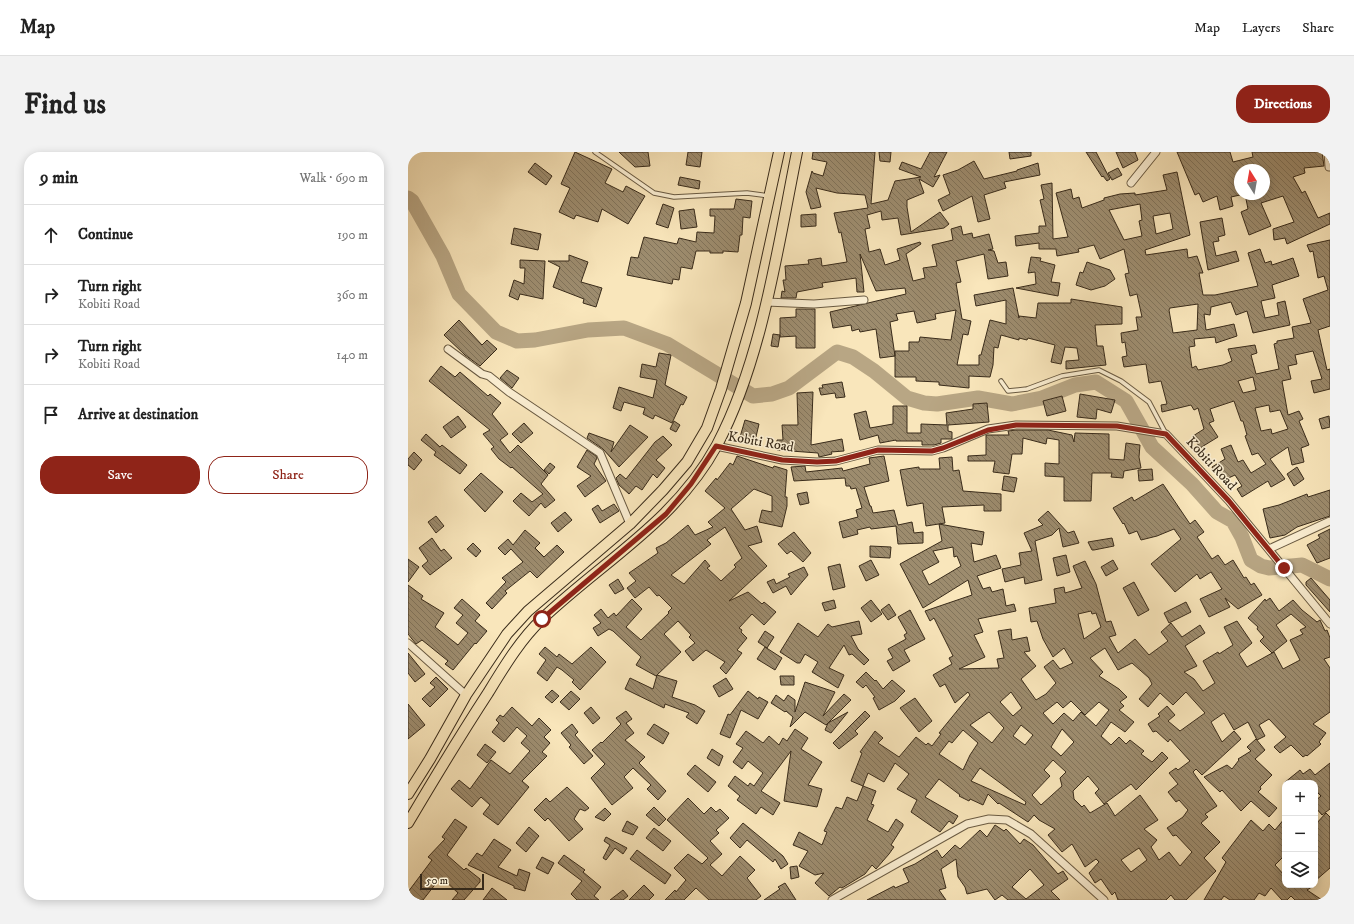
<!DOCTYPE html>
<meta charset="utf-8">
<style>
:root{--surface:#fff;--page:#f2f2f2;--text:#222;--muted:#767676;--line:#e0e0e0;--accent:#8f2418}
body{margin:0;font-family:"IM FELL DW Pica",serif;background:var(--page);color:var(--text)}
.controls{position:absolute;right:12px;bottom:12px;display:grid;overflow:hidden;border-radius:8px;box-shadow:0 2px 10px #0003}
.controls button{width:36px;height:36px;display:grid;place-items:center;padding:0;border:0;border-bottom:1px solid var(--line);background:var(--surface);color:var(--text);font:20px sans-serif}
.compass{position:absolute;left:826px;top:12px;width:36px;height:36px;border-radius:50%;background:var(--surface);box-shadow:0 2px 10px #0003;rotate:349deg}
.scale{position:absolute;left:12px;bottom:10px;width:64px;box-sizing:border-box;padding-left:4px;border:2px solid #392b1a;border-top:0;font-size:11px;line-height:14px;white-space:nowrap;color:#392b1a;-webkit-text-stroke:3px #fbefd3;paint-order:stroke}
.stop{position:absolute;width:12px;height:12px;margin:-9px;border:3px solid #8f2418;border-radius:50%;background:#fff}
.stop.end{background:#8f2418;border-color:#fff;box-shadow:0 1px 4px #0008}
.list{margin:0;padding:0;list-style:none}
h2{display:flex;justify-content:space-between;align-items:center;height:52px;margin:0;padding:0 16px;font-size:17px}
h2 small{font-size:13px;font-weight:400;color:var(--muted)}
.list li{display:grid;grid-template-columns:26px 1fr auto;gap:12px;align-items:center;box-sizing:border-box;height:60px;padding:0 16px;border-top:1px solid var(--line)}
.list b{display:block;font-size:15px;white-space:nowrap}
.list p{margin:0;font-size:13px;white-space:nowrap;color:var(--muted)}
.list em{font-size:13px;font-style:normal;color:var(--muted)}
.actions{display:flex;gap:8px;padding:12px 16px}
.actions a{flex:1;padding:9px 0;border:1px solid var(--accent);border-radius:16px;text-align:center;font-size:14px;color:var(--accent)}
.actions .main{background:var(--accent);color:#fff}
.icon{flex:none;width:22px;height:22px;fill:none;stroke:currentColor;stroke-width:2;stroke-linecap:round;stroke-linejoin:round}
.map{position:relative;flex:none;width:922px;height:748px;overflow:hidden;border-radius:16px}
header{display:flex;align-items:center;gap:24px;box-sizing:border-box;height:56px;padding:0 20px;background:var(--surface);border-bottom:1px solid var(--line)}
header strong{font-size:19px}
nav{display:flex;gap:22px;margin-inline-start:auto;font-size:14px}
.intro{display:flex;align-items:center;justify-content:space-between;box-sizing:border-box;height:96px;padding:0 24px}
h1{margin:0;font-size:28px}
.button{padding:10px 18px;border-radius:16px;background:var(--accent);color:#fff;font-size:14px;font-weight:700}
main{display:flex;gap:24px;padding:0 24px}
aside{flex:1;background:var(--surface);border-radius:16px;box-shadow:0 2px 10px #0003}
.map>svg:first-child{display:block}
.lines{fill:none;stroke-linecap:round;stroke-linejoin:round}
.river{stroke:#b8a684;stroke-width:15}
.building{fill:url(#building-back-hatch);stroke:#392b1a;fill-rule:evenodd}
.lane-casing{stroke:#695a42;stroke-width:5.5}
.street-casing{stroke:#695a42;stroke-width:9}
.primary-casing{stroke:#392b1a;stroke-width:12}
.lane{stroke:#fbefd3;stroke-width:3.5}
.street{stroke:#fbefd3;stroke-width:7}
.primary{stroke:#f9e6bb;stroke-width:10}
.route{stroke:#8f2418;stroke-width:5}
.labels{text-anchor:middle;stroke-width:3;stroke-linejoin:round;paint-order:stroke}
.street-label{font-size:14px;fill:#392b1a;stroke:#fbefd3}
</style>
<header>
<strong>Map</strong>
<nav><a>Map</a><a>Layers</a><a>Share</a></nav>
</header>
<div class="intro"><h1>Find us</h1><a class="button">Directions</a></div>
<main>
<aside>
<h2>9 min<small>Walk · 690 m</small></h2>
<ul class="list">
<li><svg class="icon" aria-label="ahead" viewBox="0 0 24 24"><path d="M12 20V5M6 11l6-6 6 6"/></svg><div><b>Continue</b></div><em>190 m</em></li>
<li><svg class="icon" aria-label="right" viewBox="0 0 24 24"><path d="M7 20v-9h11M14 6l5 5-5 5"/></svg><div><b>Turn right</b><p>Kobiti Road</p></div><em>360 m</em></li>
<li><svg class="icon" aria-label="right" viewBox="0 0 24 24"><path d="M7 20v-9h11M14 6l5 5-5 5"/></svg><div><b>Turn right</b><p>Kobiti Road</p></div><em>140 m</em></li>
<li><svg class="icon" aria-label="arrive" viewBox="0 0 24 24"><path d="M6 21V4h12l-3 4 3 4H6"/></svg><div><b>Arrive at destination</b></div></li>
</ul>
<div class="actions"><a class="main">Save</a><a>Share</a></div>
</aside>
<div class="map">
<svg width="922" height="748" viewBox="0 0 922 748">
<defs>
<pattern id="building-back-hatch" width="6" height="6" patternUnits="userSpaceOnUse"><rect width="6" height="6" fill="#9d8c6e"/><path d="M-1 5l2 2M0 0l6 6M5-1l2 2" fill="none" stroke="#81735a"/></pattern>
</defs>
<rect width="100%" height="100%" fill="#f9e6bb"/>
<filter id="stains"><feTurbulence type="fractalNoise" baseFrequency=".005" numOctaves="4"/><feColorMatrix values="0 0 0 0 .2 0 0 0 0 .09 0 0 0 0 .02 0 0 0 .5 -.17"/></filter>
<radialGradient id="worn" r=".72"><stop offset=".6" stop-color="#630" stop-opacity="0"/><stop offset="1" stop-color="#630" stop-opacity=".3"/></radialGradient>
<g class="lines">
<path class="river" d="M0 46 4 49 35 104 51 142 88 180 109 189 127 188 180 178 216 176 259 192 345 244 364 242 381 236 429 200 445 205 466 219 499 246 516 251 529 252 570 246 604 252 634 246 667 233 688 230 718 249 744 295 784 332 809 360 825 369 834 385 843 408 853 414 861 416 894 413 922 427"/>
</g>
<path class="building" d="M167 0 204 17 197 31 215 40 218 34 237 44 220 72 194 57 190 70 168 63 166 67 151 60 162 36 153 32Z
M211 0H240L242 14 227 15Z
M280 0H294L292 15 278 13Z
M405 0H467L463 52 480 48 487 29 513 25 491 17 494 10 513 17 522 0H539L526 25 532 23 525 35 511 27 516 41 499 48V55L503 80 532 60 541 72 536 76 493 83 490 66 474 68 473 59 459 63 462 76 457 77 461 100 472 97 477 113 492 108 489 97 512 90 513 92 498 102 505 129 517 126 515 116 529 114 524 93 545 88 543 77 553 74 555 83 564 81 565 86 581 82 585 97 580 98 586 99 590 111 598 110 600 124 580 127 576 102 548 109 553 130 548 131 554 167 563 169 560 183 555 182 549 213H571V203H573L582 168 598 172V148L568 154 566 143 605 136 611 166V164L628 166 630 151H663V147L714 155V172L687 173 689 194H695L698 213 658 217V209L671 208 669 196 657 195 653 212 643 210 647 193 620 186 619 188 611 186V188L593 183 590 196 586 195 585 213 582 225 561 224V236L531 233V230L508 229V225H487V199H501V190H511L512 185 543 188 548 158 527 162 528 167 509 171 506 159 488 162 490 168 482 170 487 204 472 206 468 177 452 180 451 177 444 179 443 173 425 176 422 160 498 142 497 136 468 139 452 102 456 140H449L448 126 414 131 415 135 389 140 388 146H373L374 139 377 140 375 128H378L377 114 401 112 400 108 413 106 414 114 439 110 433 80 431 81 426 61 460 56 457 43 429 41 408 36 413 55 403 57 398 40 404 19 405 21 415 24 419 10 404 7Z
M471 0H483L482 10 472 9Z
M601 0H623V4L602 7Z
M678 0H688L702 27 699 29 695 24 694 25Z
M708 0H727L730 8 715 16Z
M769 0H822L825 10 845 5 844 0H914L916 14 896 16 897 21 885 25 894 41 897 39 910 66 922 61V72L879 92 877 86 866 88 865 77 886 70 875 44 853 51 863 74 841 83 833 60 840 57 837 42H856V18H832V43L823 45 825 54 812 58 809 44 795 50 791 41 787 43Z
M566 9 576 27 609 19V18L630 11 632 23 596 30 598 36 576 43 582 67 570 70 564 44 535 59 530 48 542 42 535 23 550 18Z
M127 11 144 24 138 33 120 20Z
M710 16 714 23 704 28 700 21Z
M769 20 782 83 737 98 738 103 779 97 780 106 789 104 795 121H791L795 143H807L850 134 840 101 852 97 857 111 863 109 864 113 885 106 891 124 864 133 867 146 853 149 857 166 871 163 869 151 877 149 882 173 845 181 839 159 828 163 823 150 803 155 802 163 796 162 798 178 826 172 829 184 808 191 807 185 786 187 787 194 781 195 784 216 788 214 790 218 815 213 824 209 820 197 847 193 849 201 843 203 848 222 871 217 866 192 869 191V189L886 186 884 175 903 171 895 147 920 138 916 124 910 126 905 99 902 100 899 93 922 88V174L910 178 919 218 922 217V237L906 241 903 229 914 227 905 199 887 203 889 212 880 214 883 227 874 229 880 263 891 259 895 267 891 269 901 293 893 296 896 310 884 313 880 295 862 307 877 327 863 335 860 329 834 345 829 337 834 334 827 323 814 329 811 322 808 323 804 315 817 307 813 297 823 293 830 310 835 308 843 321 858 312 850 301 844 303 837 284 839 283 835 269H833L826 249 802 257 806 269 801 271 810 285 792 296 785 284 796 277 790 256 786 258 783 253 754 260 753 253 759 252 753 229 741 231 738 212 716 215 714 205 719 204 717 190 714 191 713 181 730 178 728 165H734L729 142 722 144 717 122 721 121 716 97 692 107 686 93 670 97 671 100 649 104 648 97H631V91L608 94 607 84 631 81V74H638L632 48 636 47 633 33 644 31 645 87 660 85 648 41 663 37 665 47 671 45 674 56 696 48V46L712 42 727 41V43L759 38 755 23ZM732 52 734 68 731 69 734 84 716 88 701 58ZM762 61 765 77 748 82 745 64ZM790 152 789 178 765 181 761 158 762 156ZM845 225 848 238 835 241 830 229ZM861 253 862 260 872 258 880 277 864 282 863 277 853 279 847 256Z
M272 25 292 29 291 37 270 33Z
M328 47 344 49 342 66 335 65 334 83H332L330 100 315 99V101H302V99H288L284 117 273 115 271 128 265 127 264 132 219 123 223 105 230 106 236 85 269 92 271 86 288 90 289 80 306 81 307 64H302V57H326Z
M255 52 266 56 260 76 248 72Z
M286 57 289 75 273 77 271 59Z
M408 62V74L393 75V63Z
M814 66 817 83 810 85 811 89 805 90 808 104 828 99 831 109 800 118 792 70Z
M106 76 133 82 130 98 103 92Z
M161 103 180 110 173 130 194 136 188 155 175 151 176 147 145 135 152 115 140 109H161Z
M623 105 633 106 632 109 647 113 643 130 652 131 650 144 608 136 628 132 627 120 620 121Z
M112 108 137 109 135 147 112 142 110 148 101 144 106 128 116 132 117 116H112Z
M679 110 702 118 707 127 697 134 683 138 668 133 672 120 675 121Z
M388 157H407V196H388V184L372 185V166L388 165Z
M51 168 74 193 79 188 89 197 72 214 57 203 36 183Z
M365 182 372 183 370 195 363 194Z
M251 201 263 203 257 233 279 245 275 253 273 252 264 271 247 263 245 267 235 262 237 256 216 250 213 259 205 256 211 235 245 246 249 228 232 225 234 212 248 215Z
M33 214 47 225 52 220 80 244 82 242 93 251 84 262 100 282 92 288 102 301 110 293 140 323 133 332 147 348 137 356 133 351 121 364 105 349 113 341 124 350 135 342 104 315 103 316 91 307 83 297 86 295 75 282 82 278 21 229Z
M99 218 111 226 104 236 92 226Z
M434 230 437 245 428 246 427 241 413 243 411 236H415L414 233Z
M405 240 403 293 434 287 436 299 423 300 424 302 411 305 410 301 369 298V288H375L374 273H390L389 241Z
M672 242 707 248 703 261 689 257 688 267 669 265Z
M654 244 658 259 639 264 635 249Z
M579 251 581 270 540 273V279L544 280V287H533V291L526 293H514V289H488V288L472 291 470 283 452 288 446 262 458 259 462 276 485 272V254H499V281H513V272L539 273 538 261 565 257V252Z
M50 264 58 275 43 286 35 275Z
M921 264 922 275 914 277 911 267Z
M337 268 351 272 347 289 332 285Z
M266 269 272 273 268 280 262 277Z
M116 271 125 281 113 291 104 282Z
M222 273 240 285 211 315 195 297 179 286 181 281 206 290 203 300Z
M608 278H640L664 283 666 290 667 281 701 282V307L716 308 718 291 732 293 731 305 733 316 716 319 715 326 703 325 704 321H684L683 349H656V325L637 324V311L651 312V288L639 286 638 292 615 286 614 302H604L601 322 585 320 587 309H560V304L578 303V283H601L600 279Z
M18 282 32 295 34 293 59 313 52 322 26 303 28 300 13 288Z
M255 284 264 293 248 308 257 316 249 326 245 322 234 338 228 334 221 342 211 333 208 326 212 322 218 327 247 290Z
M179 298 188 304 189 306 186 312 198 329 177 345 169 334 183 324 169 315Z
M6 300 14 308 6 318 0 313V307Z
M329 304 365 316 366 314 379 318 377 345H379V354L374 375 351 370 354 358 364 360V344L346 337 323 357 337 378 349 374 354 390 340 394 359 414 321 449 340 440 354 452 356 450 368 460 356 473 344 462 331 476 334 478 333 480 339 486 329 498 334 501 318 522 312 516 317 510 298 498 285 509 277 499 287 491 281 485 283 483 270 469 256 482 273 500 248 524 228 513 233 505 205 479 201 477 190 484 185 476 193 471 186 463 193 457 200 466 206 461 208 464 224 447 234 457 218 475 233 488 261 461 260 460 264 456 251 443 249 444 241 435 227 446 219 436 228 429 221 421 250 401 248 396 258 391 280 373 287 383 305 375 300 370 317 356 297 339 308 326 309 328 322 311 325 313ZM317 375 334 406 326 413 328 415 313 429 299 416 302 414 297 408 276 432 263 423 303 392 299 388Z
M476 304 481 329 456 335 462 354H463L465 361 486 358 490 373 504 370 506 381 515 380V391L490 392 488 374 463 377 462 375 449 378 450 382 435 386 431 370 450 365 448 358 454 356 448 336 443 337 442 334H438L437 326 386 329 383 315 397 314 398 320 434 316 435 319 462 312 461 306Z
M544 305 545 319 551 318 555 339 593 342V359H576V353L534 355 537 371 518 374 515 351 499 354 492 318 511 315V317H532L531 306Z
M142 311 147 315 141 322 136 318Z
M889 315 896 327 886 334 879 322Z
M744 317 745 328 731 329 730 318Z
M73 321 95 340 77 360 56 338Z
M596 324 609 326 606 340 594 338Z
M755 332 782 372 787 368 796 380 789 385 804 407 810 403 817 413 825 408 836 426 838 425 843 433 846 431 854 443 830 457 817 446 822 455 801 465 792 447 814 437 803 420 792 427 789 422 767 440 743 412 773 387 766 377 749 384 733 388 729 379 721 382 716 371 715 372 705 356 724 345 726 349Z
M922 338V364L889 375 877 383 862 386 855 357 871 353 899 342 900 345Z
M399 340 401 351 392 353 389 342Z
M206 352 211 359 192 371 184 357 190 353 194 359Z
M640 359 660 381 666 379 671 391 655 395 651 376 644 383 627 389 634 428 617 432 616 425 597 430 594 417 613 413 611 401 624 399 616 381 635 373 630 368Z
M157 360 164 368 150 380 143 371Z
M28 364 36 374 28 381 20 370Z
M531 372 576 380 574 393 563 391 566 410 588 403 593 416 569 424 575 437 582 435 584 440 595 437 598 454 606 452 608 459 570 467 575 480 566 483 577 505 551 517 591 516 589 507 596 506 590 479 603 477 604 488 619 485 622 499 616 500 628 514 613 527 628 548 638 542 648 531 636 515 645 508 652 517 665 511 656 496 645 505 635 487 629 469 623 470 621 456 648 451 646 437 656 435 657 441 674 436 665 414 677 409 688 432 698 470 703 469 708 483 701 485 710 501 727 487 741 503 760 489 753 480 763 471 774 485 792 473 797 481 777 494 789 514 776 520 786 527 795 539 807 531 795 509 810 500 811 502 825 493 816 475 829 469 844 491 831 502 839 515 866 500 875 517 892 508 882 488 895 482 892 478 898 475 883 462 868 473 879 489 864 501 852 489 856 485 849 477 850 475 840 466 857 447 858 449 862 446 871 459 885 448 894 458 909 470 912 468 917 479 919 478 922 486V505L916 507 922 516V560L905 572 918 581 911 590 913 592 899 604 898 603 895 605 883 593 872 601 866 595 878 585 861 567 851 573 857 584 849 588 840 570 826 578 816 561 803 570 814 590 826 579 833 587 794 623 788 617 785 620 809 654 797 662 800 665 793 671 812 690 796 706 808 719 778 748H767L763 743 758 748H710L707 740 704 743 693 727 687 731 681 721 691 710 688 707 677 715 664 692 654 700 640 683 647 677 631 668 626 663 620 670 591 651 590 652 580 642 575 653 562 647 561 649 551 644 552 643 531 627 517 645 550 664 545 672 541 669 532 680 503 660 509 648 489 637 501 622 487 611 476 630 460 621 455 634 443 629 454 601 452 600 467 579 475 586 470 591 491 605 508 585 518 593 520 591 524 594 533 582 531 581 562 543 560 540 547 551 537 532 532 535 525 523 544 512 541 506 545 504 526 466 522 469 517 459 564 443 560 428 515 456 492 412 534 389ZM545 395 546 405 549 404 553 414 521 433 514 419 531 410 525 399ZM683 459 684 462 688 461 693 475 676 487 670 462ZM697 496 710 518 724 511 741 526 744 532 731 547 740 555 752 541 765 553 778 540 797 561 772 579 760 569 767 563 759 554 750 562 752 564 740 572 745 580 748 579 760 590 762 587 782 609 770 618 768 616 761 621 770 632 760 640 768 650 771 648 780 658 775 665 759 676 765 684 768 683 784 700 772 714 761 700 751 708 743 695 749 688 736 677 750 668 732 643 707 664 699 651 682 661 676 653 674 655 666 647 665 639 680 624 691 637 687 641 696 652 723 632 728 638 760 606 754 600 744 610 733 602 736 599 722 588 718 592 711 585 703 593 693 584 703 570 717 580 726 570 711 558 716 554 712 550 719 545 711 537 691 524 695 520 682 506ZM603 540 614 556 605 564 592 550ZM663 549 677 563 691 550 701 558 688 574 673 560 665 569 656 561 645 572 635 561 649 550 655 556ZM581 560 596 576 584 591 562 573ZM613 573 625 583 617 593 605 584ZM654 577 666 590 653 604 643 595ZM555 578 570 591 562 603 555 618 531 602 541 589 544 591ZM645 608 658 620 652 626 654 634 633 653 624 643 642 624 636 618ZM572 616 618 650 617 653 563 629ZM731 696 739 708 723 720 713 708Z
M922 377V406L909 411 899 393 912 386 910 383Z
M117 378 132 391 127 396 136 405 149 393 156 400 129 426 122 419 97 439 99 441 84 457 78 451 98 430 94 426 115 410 103 397 97 403 90 396 100 387 105 393Z
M386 380 403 401 395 410 383 399 379 402 370 392Z
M24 386 33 399 36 397 44 406 22 423 14 414 20 409 11 396Z
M704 386 706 394 686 398H684L680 390Z
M65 391 73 399 68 405 59 397Z
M462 394 483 395 482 406 462 405Z
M658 403 662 420 649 424 645 406Z
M0 407 11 415 0 430Z
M463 408 471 423 458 429 451 414Z
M705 408 710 417 698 424 693 415Z
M432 412 437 435 425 438 420 415Z
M396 415 400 423 383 443 378 434 365 441 359 430 366 427 368 432 382 425 380 422Z
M903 426 922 448V460L898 433V430Z
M210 427 216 437 207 442 201 433Z
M726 430 741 458 730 464 715 436Z
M0 433 15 444 13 447 36 461 27 475 50 493 60 481 48 471 55 463 46 456 54 447 72 463 67 469 79 479 68 492 67 491 45 518 37 512 40 509 14 488 8 492 0 482Z
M426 448 428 456 417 459 414 451Z
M463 448 474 462 463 470 453 456Z
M778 450 783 460 761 471 756 461Z
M481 452 488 463 480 468 473 458Z
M502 458 517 487 496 498 502 509 485 519 479 509 485 506 480 497 498 487 496 483 499 481 490 465Z
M451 469 454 482 443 484 450 497 461 508 456 513 444 502 441 503 436 493 421 516 436 523 430 536 404 520 410 510 397 502 392 511H389L372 500 390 471 410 485 420 472 424 475Z
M357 479 366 485 359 496 350 490Z
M137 495 149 505 151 502 164 512 183 495 198 510 172 538 164 530 166 528 154 518 149 515 139 529 129 521 138 508 131 502Z
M357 495 374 506 367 518 349 507Z
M0 501 17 522 7 530 0 521Z
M458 520 467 529 468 528 475 537 484 528 497 539 487 549 471 558 465 546 467 545 458 533 455 536 448 530Z
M249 523 269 529 264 545 287 553 297 559 289 572 278 565 281 561 257 552 256 556 217 537 222 526 245 537Z
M372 524H386V533H373Z
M28 525 40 537 22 555 14 547 27 535 22 531Z
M318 526 325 537 311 545 305 534Z
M397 530 427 540 415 564 436 542 443 548 418 573 397 560 382 575 385 565 378 559 377 560 363 551 368 543 376 549 380 543 387 548V560Z
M144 538 151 544 144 551 137 545Z
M163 539 172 547 161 558 152 550Z
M340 539 350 547 351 545 360 550 350 567 333 558 322 586 312 582 320 562 322 563Z
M507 546 524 569 511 580 492 556Z
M0 552 17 573 0 587Z
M104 555 124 574 131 566 143 578 136 585 142 591 134 600 139 604 114 629 121 635 90 673 75 662 82 653 73 645 64 655 43 637 51 628 62 637 83 608 102 622 122 599 113 591 119 584 109 575 96 590 84 580 91 571 88 568 92 563 95 565Z
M183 555 192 566 185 572 176 561Z
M218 559 224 567 218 571 226 581 217 588 237 605 231 611 258 639 250 648 239 637 243 633 225 616 216 625 225 636 204 653 183 626 197 612 184 598 193 590 194 591 213 572 208 566Z
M457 559 462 564 447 579 450 582 431 597 425 591Z
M440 560 423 581 417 578 420 571Z
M164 572 170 580 167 583 185 604 176 612 161 595 163 593 153 581Z
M246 572 261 581 255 592 239 582Z
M387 577 400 586 393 597 414 610 400 633 414 637 409 655 376 649 383 599 353 639 372 651 365 663 353 655 348 662 329 648 332 644 320 634 327 624 340 634 342 631 346 634 355 621 340 609 334 617 325 610 335 596 328 592 338 579 355 591 361 584 371 593 375 586 379 589Z
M848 587 857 598 847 607 864 623 852 635 853 637 850 640 869 656 861 665 843 649 833 659 814 638 812 640 796 625 819 613 824 617 831 608 830 607 843 599 839 595Z
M77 592 88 600 79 611 69 603Z
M304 597 315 604 311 614 299 606Z
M922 611V657L914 663 907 655V649L913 644 907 638V631H876L892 618 895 622 902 617 907 623Z
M287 613 308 630 300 640 279 622Z
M455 634 468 639 463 652 466 653 459 668 480 680 488 667 495 672V674L483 693 486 695 481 702 468 717 464 713 457 722 434 736 432 735 421 744 407 731 416 721 407 723 391 714 400 699 385 693 391 680 414 693 419 680 416 679 428 655 434 657 439 645 449 649Z
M159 635 181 656 177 659 172 657 166 667 175 677 161 689 140 666 137 669 126 658 138 646 142 650Z
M280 646 296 662 303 655 308 660 312 657 321 666 308 678 311 681 302 689 314 702 302 713 314 724 332 704 347 718 339 726 353 744 348 748H301L288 736 276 748H257L267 738 268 740 278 728 266 716 280 702 294 712 300 706 259 668Z
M246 655 258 667 251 674 238 663Z
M197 656 203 662 196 669 187 665Z
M918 661 922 665V716L907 729V673Z
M877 666V703L867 713 877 724V733H907L899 738 914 748H887L883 744 879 748H874L863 736 857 744 851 741 846 748H822L816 744 813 748H796L818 710 814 706 843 668 855 679 861 672 867 678Z
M47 667 59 675 39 703 56 718 58 716 72 727V730L56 748H44L50 741 33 725 15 748H0V740L24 708 20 705 37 687 34 685Z
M219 669 230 675 225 683 214 679Z
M335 671 375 704 380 712 373 717 367 707 365 710 339 688 332 696 322 686Z
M587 673 596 679 598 677 612 692 616 687 625 693 650 722 655 719 660 727 643 739 652 748H600L594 743 587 748 579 737 559 742 557 735 550 725 548 707 533 717 538 736 531 738 538 748H459L486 734 487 736 501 730 495 717 507 712 529 698 534 706 547 693 552 697 572 678 579 685ZM622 717 636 733 618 747 604 735Z
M121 675 131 684 118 700 108 691Z
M246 676 263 689 255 699 238 686Z
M198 685 219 696 215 702 207 696 198 708 195 706 202 693 196 689Z
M86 687 103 698 90 715 109 724 111 717 122 721 117 739 106 736V734L60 713 69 701 74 704Z
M229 698 263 723 257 732 222 707Z
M156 703 177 718 175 720 193 735 186 744 191 748H169L163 742 174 729 150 711Z
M134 705 146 711 140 722 128 716Z
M389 714 391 725 383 727 382 715Z
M377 731 388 748H356L372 737 370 735Z
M236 733 246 743 241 748H221Z
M84 736 99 748H75Z
M215 738 220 744 215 748H202Z"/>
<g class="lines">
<defs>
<path id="lane" d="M187 0 246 41 266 45 339 41 361 44
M593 229 600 239 619 237 654 224 691 218 713 229 741 250 758 282"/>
<path id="street" d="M920 0 921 15
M723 31 748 0
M358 150 406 152 456 148
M40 197 74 222 81 224 101 240 192 301 222 372
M308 294 374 308 409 310 428 309 470 298 524 299 535 296 580 277 608 273 709 274 758 282 821 349 922 472
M861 397 922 369
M0 491 58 543
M424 748 559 672 581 667 599 668 623 682 696 748"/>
<path id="primary" d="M0 642 22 607 58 543 99 482 120 459 222 372 255 338 279 310 299 276 313 237 338 151 371 0
M0 671C26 627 52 584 80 541 96 515 112 488 134 467 195 409 267 370 309 293 354 208 370 94 389 0"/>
</defs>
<use href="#lane" class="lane-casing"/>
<use href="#street" class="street-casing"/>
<use href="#primary" class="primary-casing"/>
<use href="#lane" class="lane"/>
<use href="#street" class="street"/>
<use href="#primary" class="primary"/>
</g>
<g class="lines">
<path class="route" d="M134 467 258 362 283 332 308 294 374 308 409 310 428 309 470 298 524 299 535 296 580 278 608 273 709 274 758 282 821 349 876 416"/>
</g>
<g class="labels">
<g class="street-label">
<text transform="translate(353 289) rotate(10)" y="5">Kobiti Road</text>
<text transform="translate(804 311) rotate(47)" y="5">Kobiti Road</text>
</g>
</g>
<rect width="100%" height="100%" filter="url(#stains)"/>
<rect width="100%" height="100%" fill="url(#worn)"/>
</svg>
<div class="controls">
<button>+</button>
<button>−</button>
<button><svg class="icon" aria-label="layers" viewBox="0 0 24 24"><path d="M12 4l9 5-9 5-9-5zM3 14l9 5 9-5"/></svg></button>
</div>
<svg class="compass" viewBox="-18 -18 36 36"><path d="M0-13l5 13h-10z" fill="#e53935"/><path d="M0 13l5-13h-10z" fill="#767676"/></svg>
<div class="scale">50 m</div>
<div class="stop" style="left:134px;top:467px"></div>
<div class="stop end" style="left:876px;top:416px"></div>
</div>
</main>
